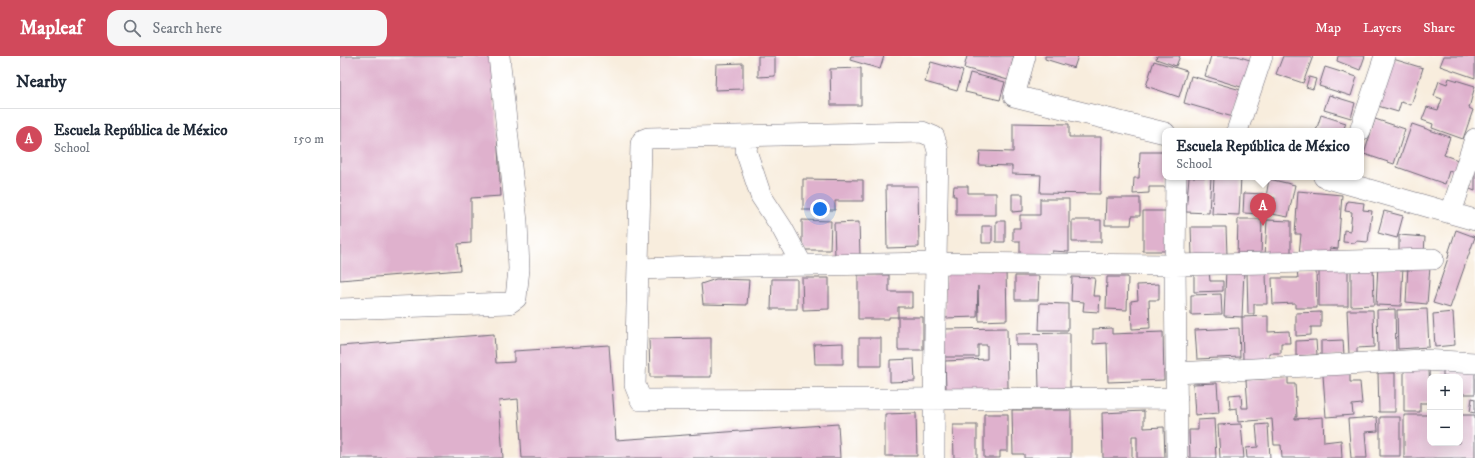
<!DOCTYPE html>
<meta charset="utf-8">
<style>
:root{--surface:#fff;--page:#f6f6f7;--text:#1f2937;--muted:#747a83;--line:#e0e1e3;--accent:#d1495b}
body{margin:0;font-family:"IM FELL DW Pica",serif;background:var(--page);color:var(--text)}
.controls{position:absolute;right:12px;bottom:12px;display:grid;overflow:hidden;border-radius:8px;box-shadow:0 4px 16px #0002}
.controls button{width:36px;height:36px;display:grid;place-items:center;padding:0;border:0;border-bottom:1px solid var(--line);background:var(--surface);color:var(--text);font:20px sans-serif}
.you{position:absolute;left:480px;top:153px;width:14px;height:14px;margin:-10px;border:3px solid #fff;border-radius:50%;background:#1a73e8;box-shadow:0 0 0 6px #1a73e833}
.badge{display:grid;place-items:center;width:26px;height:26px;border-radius:50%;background:var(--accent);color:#fff;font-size:13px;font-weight:700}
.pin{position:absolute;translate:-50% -33px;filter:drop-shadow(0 1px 2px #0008)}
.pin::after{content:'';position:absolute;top:21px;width:14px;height:12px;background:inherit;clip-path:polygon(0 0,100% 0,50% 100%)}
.popup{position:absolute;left:822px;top:72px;width:202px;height:52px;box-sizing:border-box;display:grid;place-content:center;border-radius:8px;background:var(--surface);filter:drop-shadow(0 1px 3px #0005);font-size:13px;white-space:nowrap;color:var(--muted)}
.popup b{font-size:15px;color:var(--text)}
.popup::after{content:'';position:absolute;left:50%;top:100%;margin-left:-8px;border:8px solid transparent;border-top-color:var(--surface)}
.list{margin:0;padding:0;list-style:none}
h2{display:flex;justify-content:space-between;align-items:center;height:52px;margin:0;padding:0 16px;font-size:17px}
h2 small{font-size:13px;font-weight:400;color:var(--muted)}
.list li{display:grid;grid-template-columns:26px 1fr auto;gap:12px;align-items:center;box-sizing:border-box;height:60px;padding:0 16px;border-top:1px solid var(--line)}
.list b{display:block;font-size:15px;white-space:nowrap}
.list p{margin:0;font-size:13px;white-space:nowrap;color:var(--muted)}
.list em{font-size:13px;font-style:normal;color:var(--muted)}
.icon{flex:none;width:22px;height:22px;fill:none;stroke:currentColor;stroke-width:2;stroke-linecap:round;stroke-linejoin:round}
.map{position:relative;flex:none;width:1135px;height:402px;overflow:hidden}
header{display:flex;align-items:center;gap:24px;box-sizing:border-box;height:56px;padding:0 20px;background:var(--accent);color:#fff}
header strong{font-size:19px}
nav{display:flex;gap:22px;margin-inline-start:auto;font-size:14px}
.search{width:280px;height:36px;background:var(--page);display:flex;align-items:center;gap:10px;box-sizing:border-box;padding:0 14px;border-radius:12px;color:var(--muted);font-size:15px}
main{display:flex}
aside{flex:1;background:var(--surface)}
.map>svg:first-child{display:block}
.building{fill:#dfb1cd}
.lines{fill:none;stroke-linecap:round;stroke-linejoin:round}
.minor-casing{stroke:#6d6974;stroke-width:22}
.minor{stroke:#fff;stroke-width:21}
</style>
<header>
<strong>Mapleaf</strong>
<div class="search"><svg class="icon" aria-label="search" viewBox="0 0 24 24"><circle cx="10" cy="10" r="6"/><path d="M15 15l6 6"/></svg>Search here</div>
<nav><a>Map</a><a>Layers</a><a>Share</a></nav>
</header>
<main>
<aside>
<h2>Nearby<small></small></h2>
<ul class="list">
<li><span class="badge">A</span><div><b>Escuela República de México</b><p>School</p></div><em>150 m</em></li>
</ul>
</aside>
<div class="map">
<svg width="1135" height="402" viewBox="0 0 1135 402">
<rect width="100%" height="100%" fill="#fff"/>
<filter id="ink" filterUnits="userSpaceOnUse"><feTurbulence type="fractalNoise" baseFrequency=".025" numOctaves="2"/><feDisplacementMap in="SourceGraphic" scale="8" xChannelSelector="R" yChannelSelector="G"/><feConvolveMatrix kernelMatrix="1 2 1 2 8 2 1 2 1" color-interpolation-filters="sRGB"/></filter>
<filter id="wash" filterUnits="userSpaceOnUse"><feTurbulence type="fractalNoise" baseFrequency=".012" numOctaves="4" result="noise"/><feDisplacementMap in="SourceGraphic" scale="16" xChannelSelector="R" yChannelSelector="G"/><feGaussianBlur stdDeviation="0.9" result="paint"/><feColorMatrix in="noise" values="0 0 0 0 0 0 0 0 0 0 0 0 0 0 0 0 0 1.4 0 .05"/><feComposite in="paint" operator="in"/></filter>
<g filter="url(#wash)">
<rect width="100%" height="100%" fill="#f8eddd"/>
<g id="blocks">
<path class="building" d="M0 0H152L161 140 131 142V187L118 188 120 214 0 224Z
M418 0H435V20L418 21Z
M511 0H544L540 13 510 4Z
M627 0H674L668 24 624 12Z
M705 0H738L734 12 705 3Z
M817 0H840L836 10 816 3Z
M871 0H897L913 5 904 32 865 20Z
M943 0H973L963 27 936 18Z
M998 0H1025L1020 14 997 5Z
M1104 0H1135V22L1100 10Z
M1053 3 1083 12 1071 49 1061 46 1058 56 1038 50Z
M814 5 847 15 839 41 806 30Z
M591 6 623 15 617 35 585 26Z
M403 7V33L375 34 376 8Z
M985 11 1017 21 1011 40 979 30Z
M521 12V49H491L490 13Z
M630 17 665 26 660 44 625 36Z
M851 20 901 34 893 61 844 47Z
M969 21 976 23 973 33 966 31Z
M1109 22 1135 30 1129 52 1133 54 1123 83 1092 72 1093 68 1082 64 1087 51 1098 54 1102 43 1094 40 1099 25 1107 28Z
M989 39 1015 47 1011 62 984 54Z
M981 59 1006 67 1003 75H976Z
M1035 63 1065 73 1054 108 1024 98Z
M673 67 729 68V81H761L760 138 700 137 701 119 672 118V110L639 109 640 95 673 96Z
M1072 68 1110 81 1104 99 1118 104 1114 117 1109 115 1105 128 1057 111Z
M800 96H825L826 131H809V137L793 138 794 122H799Z
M1135 111V135L1127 132Z
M849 121H871L869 157 846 156Z
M874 121H901L899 159 872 158Z
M463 123 523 124V145H495V154H463Z
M929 123 955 129 948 161 932 158 935 142 926 141Z
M546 130H578L579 191 547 192Z
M614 130H628V137H656V159H616V140H613Z
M958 135 1002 139 998 193 990 192 989 200 959 198 961 178H955Z
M904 137 923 138 922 158 903 157Z
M672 138H683V155L672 156Z
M766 142H800V160H792L791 169H765Z
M700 143H729V196L712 195V200H680V185H673V172H680V159H700Z
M1007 145 1024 147 1023 154 1032 155 1028 186 1016 185 1015 187 1003 186 1004 174 1010 175 1012 156 1005 155Z
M803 155H826V195H803Z
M1044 155 1063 160 1057 182 1038 177Z
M898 163H922L921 202 897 201Z
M462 164 491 165 490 194H462Z
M732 164H761V186H732Z
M927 164 951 165V200H925Z
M656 165H665V186H656Z
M519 166 520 200 495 201 494 167Z
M642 170H652V187H642Z
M851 171H886L887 199 852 200Z
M1116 174 1135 181 1110 252 1093 247 1109 199 1108 198Z
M1059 179 1085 181 1084 198 1059 197Z
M1038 208 1063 210 1061 250 1036 249Z
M1008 209V250H979V210Z
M1011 209H1033L1034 249 1011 250Z
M1068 209 1090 211 1087 248 1066 246Z
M976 213 977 252H955V247L933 248 932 222H958L957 214Z
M605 214H666L667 264 639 265 638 230 637 261 605 262Z
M886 214 904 215 902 261 928 260V276L949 275 950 287H941V297H929V304L903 305 902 261 884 260Z
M854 215H869L870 225H883V235L854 236Z
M907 217H926L927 248H914V258H908Z
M518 219H549V236H572V251H558V261H549V263H518Z
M675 220H699L698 244H675Z
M732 221 755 222 753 240H760L759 256 743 255 744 246 731 245Z
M767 221H788L787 254 766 253Z
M462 222H489V253L463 254Z
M376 223 409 224 407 249 363 248 361 228Z
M432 223H457V253H431Z
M819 228V244H809L810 272 792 273 791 245 798 244 797 229Z
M881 238 882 258 851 259V239Z
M700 247 728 248V274H699Z
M1055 253 1056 295 1038 296 1037 254Z
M1087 253 1089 291 1058 293 1057 254Z
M1007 254H1033L1034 291 1017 292V299H1009Z
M981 256V271H971V279L956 280V257Z
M1113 256 1115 289 1095 291 1093 258Z
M558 261H583V294H558Z
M667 272 668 332 606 334 605 305 647 303V289H638V301H604L603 273Z
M772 272V278L823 276 824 324 768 326 767 287 753 288V273Z
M899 272 900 301 857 303 855 274Z
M730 277V333H699L698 289H676V278Z
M154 278 156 307 174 306V295L269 289 276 384 498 368 500 402H182L178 343 159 345 163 402H0V290Z
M371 282V321H310L309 283Z
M519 282H541V310H519Z
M976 284 977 299 956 300V285Z
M1003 284 1004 299 981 300V285Z
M503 287V308H475L474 288Z
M574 303 575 325 550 326V304Z
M1064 312H1089L1090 347H1080V356H1064Z
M1103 313H1135V338H1120V321H1103Z
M1010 317V326H1020L1022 348 1012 349 1013 359 986 361 983 319Z
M1038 317H1055V356H1039Z
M948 321V328H955L957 361H955V363L983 361 984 386 1001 384 1002 402H942L941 389H934L932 363 898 366 897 352 890 353 889 339 901 338 902 352H908L906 324Z
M877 327 879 357 855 359 853 328Z
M1132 342 1135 343V357L1130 356Z
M672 354H731V402H684V398H673Z
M804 355V372L824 371 825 402H797V380H792V402H763L762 357Z
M576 357 577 400H545V358Z
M644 358H668V395H660V402H644Z
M1064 359H1090V387H1120V359H1135V402H1064Z
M1037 361 1038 375 1025 376 1027 402H1011L1008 363Z
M1040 361H1060V400H1040Z
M874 363 876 402H850L849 374H858V364Z
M901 368 904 402H880L878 369Z
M928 368 930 402H907L906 392 918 391 916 369Z
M613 369H637V402H614Z"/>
</g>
</g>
<g filter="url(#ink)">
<use href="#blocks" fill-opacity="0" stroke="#6d6974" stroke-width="1"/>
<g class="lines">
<defs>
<path id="minor" d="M685 0 674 40 825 77
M897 75 922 0
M1020 75 1045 0
M408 80 406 95 421 140 442 172 462 209
M836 121 835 209 837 402
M984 121 1135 164
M1111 157 1135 83
M299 213 358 211 596 207 835 209 1093 203
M0 253 169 247 176 242 179 213 177 166 159 0
M836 317 1083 304 1135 307
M594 402C594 300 596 197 598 95L594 81 582 76 308 82 303 84 301 88 295 329 301 344 837 342"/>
</defs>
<use href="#minor" class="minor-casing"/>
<use href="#minor" class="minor"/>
</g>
</g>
</svg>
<div class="controls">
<button>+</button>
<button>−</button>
</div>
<div class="you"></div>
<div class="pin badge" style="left:923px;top:170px">A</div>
<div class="popup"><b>Escuela República de México</b>School</div>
</div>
</main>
